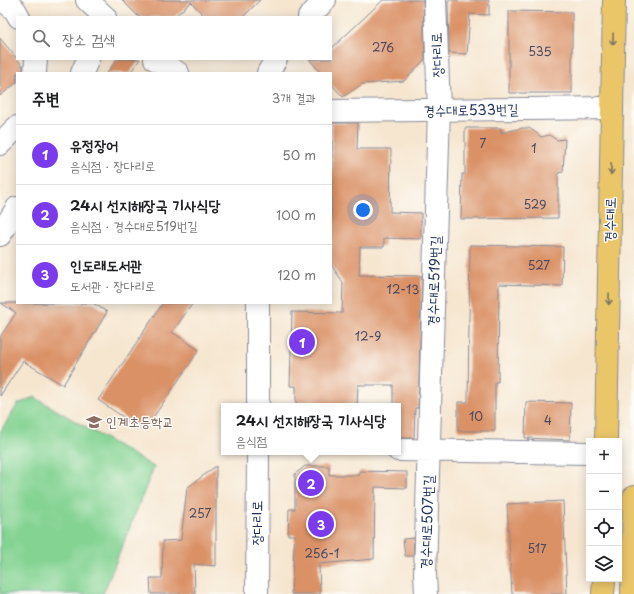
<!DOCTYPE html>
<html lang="ko">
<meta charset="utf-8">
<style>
:root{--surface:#fff;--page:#f6f6f6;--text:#202124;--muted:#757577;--line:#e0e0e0;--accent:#7c3aed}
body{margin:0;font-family:"Playpen Sans","Poor Story",sans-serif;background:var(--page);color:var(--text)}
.controls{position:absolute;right:12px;bottom:12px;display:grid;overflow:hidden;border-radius:0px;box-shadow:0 2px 10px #0003}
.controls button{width:36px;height:36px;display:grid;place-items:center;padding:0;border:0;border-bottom:1px solid var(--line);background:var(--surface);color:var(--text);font:20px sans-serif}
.you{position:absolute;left:363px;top:210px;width:14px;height:14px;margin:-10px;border:3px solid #fff;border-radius:50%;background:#1a73e8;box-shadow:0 0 0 6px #1a73e833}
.badge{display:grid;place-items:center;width:26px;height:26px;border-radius:50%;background:var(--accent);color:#fff;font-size:13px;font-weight:700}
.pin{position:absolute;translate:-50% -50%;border:2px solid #fff;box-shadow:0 1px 4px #0006}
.popup{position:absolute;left:221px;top:403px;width:180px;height:52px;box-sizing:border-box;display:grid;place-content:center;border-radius:0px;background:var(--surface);filter:drop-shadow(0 1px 3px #0005);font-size:13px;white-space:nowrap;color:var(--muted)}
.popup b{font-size:15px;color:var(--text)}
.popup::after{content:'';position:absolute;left:50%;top:100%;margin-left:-8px;border:8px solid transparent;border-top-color:var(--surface)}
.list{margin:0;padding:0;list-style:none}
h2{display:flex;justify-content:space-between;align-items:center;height:52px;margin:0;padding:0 16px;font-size:17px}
h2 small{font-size:13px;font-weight:400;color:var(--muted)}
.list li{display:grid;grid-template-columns:26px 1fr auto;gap:12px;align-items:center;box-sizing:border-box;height:60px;padding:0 16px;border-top:1px solid var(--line)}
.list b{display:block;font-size:15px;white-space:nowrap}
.list p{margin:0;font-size:13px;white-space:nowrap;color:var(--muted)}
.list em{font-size:13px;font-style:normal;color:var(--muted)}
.icon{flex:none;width:22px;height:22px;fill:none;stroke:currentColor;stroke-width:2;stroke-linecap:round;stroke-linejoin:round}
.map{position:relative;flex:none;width:634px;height:594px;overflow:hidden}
.search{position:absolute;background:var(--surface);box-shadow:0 2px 10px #0003;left:16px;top:16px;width:316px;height:44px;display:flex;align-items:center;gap:10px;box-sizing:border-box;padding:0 14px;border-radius:0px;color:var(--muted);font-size:15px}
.panel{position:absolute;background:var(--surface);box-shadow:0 2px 10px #0003;left:16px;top:72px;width:316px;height:232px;border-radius:0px}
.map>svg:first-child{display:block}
.green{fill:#84d393;stroke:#508178}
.building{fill:#da9166}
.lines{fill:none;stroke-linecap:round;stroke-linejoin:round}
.minor-casing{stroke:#888a97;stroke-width:24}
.major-casing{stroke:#888a97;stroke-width:24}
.minor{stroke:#fff;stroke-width:22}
.major{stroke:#ebc669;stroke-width:22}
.oneway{stroke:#797363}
.labels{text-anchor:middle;stroke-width:3;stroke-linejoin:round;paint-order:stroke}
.number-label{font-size:12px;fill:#4b4860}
.street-label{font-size:14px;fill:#1b2f5e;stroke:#fdfcf7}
.education-label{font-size:14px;fill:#785e54;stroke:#fdfcf7;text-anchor:start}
</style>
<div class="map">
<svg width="634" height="594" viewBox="0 0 634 594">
<rect width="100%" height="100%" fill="#fdfcf7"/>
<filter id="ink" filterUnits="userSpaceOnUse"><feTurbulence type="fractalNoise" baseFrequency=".025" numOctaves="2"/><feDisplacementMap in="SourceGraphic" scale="8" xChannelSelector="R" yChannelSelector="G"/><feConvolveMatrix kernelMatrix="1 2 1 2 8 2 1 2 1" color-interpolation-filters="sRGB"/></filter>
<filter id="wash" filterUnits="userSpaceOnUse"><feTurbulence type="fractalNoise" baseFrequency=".012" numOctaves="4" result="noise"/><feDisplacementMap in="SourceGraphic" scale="16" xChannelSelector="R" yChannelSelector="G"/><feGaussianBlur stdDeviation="0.9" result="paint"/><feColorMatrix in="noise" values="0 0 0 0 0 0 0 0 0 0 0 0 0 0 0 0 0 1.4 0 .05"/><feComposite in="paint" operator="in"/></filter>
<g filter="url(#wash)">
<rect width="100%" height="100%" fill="#f6e6d0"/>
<path class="green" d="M34 397 154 467 103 594H0V432L18 404Z"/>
<g id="blocks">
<path class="building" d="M122 0H260L243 17H205L191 2 174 17H139Z
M383 0H423L425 59 404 81 362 84 343 97 333 86 331 88V73H321L309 59H331V49Z
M448 0H489V15L470 14 467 54 449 53Z
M509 11 572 12V93H509Z
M0 38 23 66V73H17V82L0 96Z
M117 59H140L130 73H107Z
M332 123H358L357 149H391L390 212 421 213V239L384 238V247H360L359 275 422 276 418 408H415L414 438H398V406H393V385H358L357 406H296V386H290L292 312 342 313 343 282 331 265Z
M465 128H501V133L522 128H529L535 132 541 137 549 135 557 140 565 139 563 172 558 173V218L461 219 462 174H465Z
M470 245 563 247 562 286 499 284 498 382H495V431H458V402H468Z
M1 303H93L107 312 63 385 23 361 0 396V337L16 313Z
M163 303H193L172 332 199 350 144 431 98 400Z
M526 402 571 403 570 440 525 438Z
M216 466V566L194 564 195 594H151L150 578H162L163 541 181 540 187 488Z
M305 466H329V475H359V471L407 472V488L375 487 374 559 319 564 320 594H291L295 535H288L289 509H295V474Z
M563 501 567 594H512L507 504Z
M414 538 413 556H405L403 539Z"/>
</g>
</g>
<g filter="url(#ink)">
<use href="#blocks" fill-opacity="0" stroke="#888a97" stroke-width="1"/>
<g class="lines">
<defs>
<path id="minor" d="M3 0 15 10 19 17
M87 0 105 17
M309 17 325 0
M155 59 178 73
M35 73 36 59
M82 73 88 59
M268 73 276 59
M331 111 612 108
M0 144 17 127
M0 235 17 208
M258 406V303
M398 450 589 453
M257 594 258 452
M426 594 425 574 439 110 435 0"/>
<path id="major" d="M606 441 614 0
M603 594 604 579
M632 594 634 497"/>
</defs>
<use href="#minor" class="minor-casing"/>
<use href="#major" class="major-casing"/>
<use href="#minor" class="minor"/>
<use href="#major" class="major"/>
</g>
<defs><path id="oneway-shaft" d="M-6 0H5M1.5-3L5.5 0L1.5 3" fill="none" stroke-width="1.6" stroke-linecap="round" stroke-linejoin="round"/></defs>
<g class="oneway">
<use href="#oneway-shaft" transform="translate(613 39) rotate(91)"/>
<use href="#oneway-shaft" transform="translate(611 169) rotate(91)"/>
<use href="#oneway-shaft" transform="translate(609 299) rotate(91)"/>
</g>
</g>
<defs>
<symbol id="school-bare" viewBox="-9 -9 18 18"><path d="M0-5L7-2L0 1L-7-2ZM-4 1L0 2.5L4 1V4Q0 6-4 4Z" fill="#8d6e63" stroke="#fdfcf7" stroke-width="2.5" paint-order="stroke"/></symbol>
</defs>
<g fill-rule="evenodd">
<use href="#school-bare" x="83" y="411" width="22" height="22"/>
</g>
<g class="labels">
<g class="number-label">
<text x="383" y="52">276</text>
<text x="540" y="56">535</text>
<text x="483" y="148">7</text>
<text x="534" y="153">1</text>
<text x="535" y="209">529</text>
<text x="539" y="270">527</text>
<text x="403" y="294">12-13</text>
<text x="368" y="341">12-9</text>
<text x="476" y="421">10</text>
<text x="548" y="425">4</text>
<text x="200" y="518">257</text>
<text x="537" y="553">517</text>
<text x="322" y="558">256-1</text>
</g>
<g class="street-label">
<text transform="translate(437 55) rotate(-92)" y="5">장다리로</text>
<text transform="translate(471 110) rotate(-1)" y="5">경수대로533번길</text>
<text transform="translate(610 220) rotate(-89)" y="5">경수대로</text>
<text transform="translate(434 281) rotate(-88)" y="5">경수대로519번길</text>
<text transform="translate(427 522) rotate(-88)" y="5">경수대로507번길</text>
<text transform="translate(257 523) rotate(-90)" y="5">장다리로</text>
</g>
<g class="education-label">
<text x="106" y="427">인계초등학교</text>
</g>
</g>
</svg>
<div class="controls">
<button>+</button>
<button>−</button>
<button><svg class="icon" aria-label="locate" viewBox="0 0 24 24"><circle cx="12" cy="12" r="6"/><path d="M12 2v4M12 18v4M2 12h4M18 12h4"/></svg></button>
<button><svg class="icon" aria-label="layers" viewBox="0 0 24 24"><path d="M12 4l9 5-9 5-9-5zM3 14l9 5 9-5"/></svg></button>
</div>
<div class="you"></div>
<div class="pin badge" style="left:302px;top:342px">1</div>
<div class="pin badge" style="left:311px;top:483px">2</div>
<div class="popup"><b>24시 선지해장국 기사식당</b>음식점</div>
<div class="pin badge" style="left:321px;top:524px">3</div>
<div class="search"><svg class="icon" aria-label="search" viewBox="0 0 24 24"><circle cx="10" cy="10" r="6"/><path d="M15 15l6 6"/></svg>장소 검색</div>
<section class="panel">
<h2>주변<small>3개 결과</small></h2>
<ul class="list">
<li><span class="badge">1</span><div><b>유정장어</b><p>음식점 · 장다리로</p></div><em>50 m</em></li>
<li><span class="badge">2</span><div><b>24시 선지해장국 기사식당</b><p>음식점 · 경수대로519번길</p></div><em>100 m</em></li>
<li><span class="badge">3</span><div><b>인도래도서관</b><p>도서관 · 장다리로</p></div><em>120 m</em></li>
</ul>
</section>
</div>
